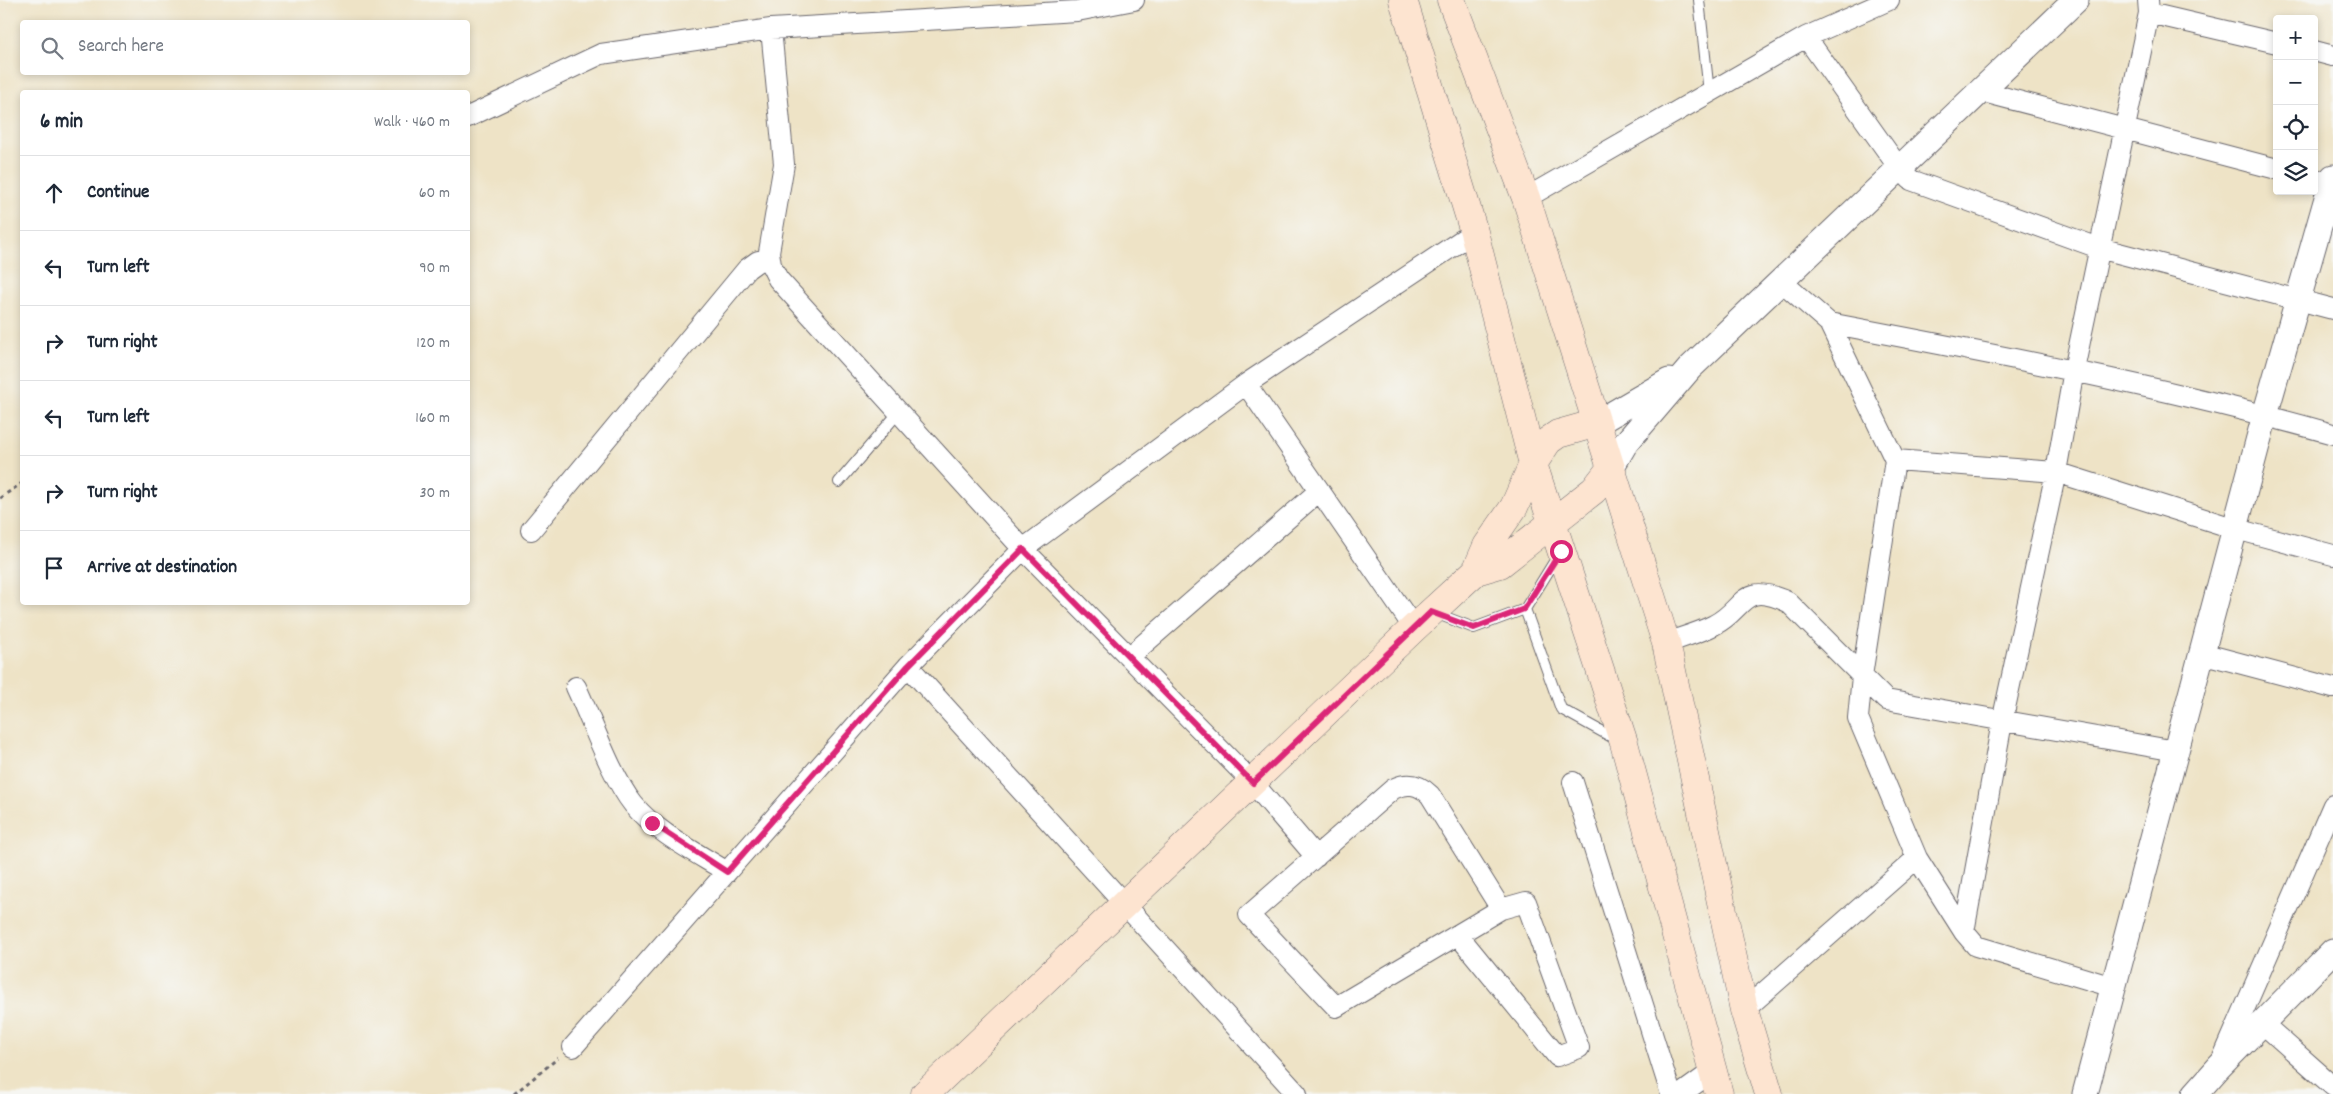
<!DOCTYPE html>
<meta charset="utf-8">
<style>
:root{--surface:#fff;--page:#f2f2f3;--text:#1f2937;--muted:#747a83;--line:#e0e1e3}
body{margin:0;font-family:Dekko,sans-serif;background:var(--page);color:var(--text)}
.controls{position:absolute;right:15px;top:15px;display:grid;overflow:hidden;border-radius:5px;box-shadow:0 2px 8px #0003}
.controls button{width:45px;height:45px;display:grid;place-items:center;padding:0;border:0;border-bottom:1px solid var(--line);background:var(--surface);color:var(--text);font:25px sans-serif}
.stop{position:absolute;width:15px;height:15px;margin:-11px;border:4px solid #db2777;border-radius:50%;background:#fff}
.stop.end{background:#db2777;border-color:#fff;box-shadow:0 1px 5px #0008}
.list{margin:0;padding:0;list-style:none}
h2{display:flex;justify-content:space-between;align-items:center;height:65px;margin:0;padding:0 20px;font-size:21px}
h2 small{font-size:16px;font-weight:400;color:var(--muted)}
.list li{display:grid;grid-template-columns:32px 1fr auto;gap:15px;align-items:center;box-sizing:border-box;height:75px;padding:0 20px;border-top:1px solid var(--line)}
.list b{display:block;font-size:19px;white-space:nowrap}
.list em{font-size:16px;font-style:normal;color:var(--muted)}
.icon{flex:none;width:28px;height:28px;fill:none;stroke:currentColor;stroke-width:2;stroke-linecap:round;stroke-linejoin:round}
.map{position:relative;flex:none;width:2333px;height:1094px;overflow:hidden}
.search{position:absolute;background:var(--surface);box-shadow:0 2px 8px #0003;left:20px;top:20px;width:450px;height:55px;display:flex;align-items:center;gap:12px;box-sizing:border-box;padding:0 18px;border-radius:5px;color:var(--muted);font-size:19px}
.panel{position:absolute;background:var(--surface);box-shadow:0 2px 8px #0003;left:20px;top:90px;width:450px;height:515px;border-radius:5px}
.map>svg:first-child{display:block}
.lines{fill:none;stroke-linecap:round;stroke-linejoin:round}
.service-casing{stroke:#69666c;stroke-width:12}
.minor-casing{stroke:#69666c;stroke-width:22}
.tertiary-casing{stroke:#69666c;stroke-width:27}
.secondary-casing{stroke:#69666c;stroke-width:29}
.path{stroke:#69666c;stroke-width:3;stroke-dasharray:4 4;stroke-linecap:butt}
.service{stroke:#fff;stroke-width:10}
.minor{stroke:#fff;stroke-width:20}
.tertiary{stroke:#fff;stroke-width:25}
.secondary{stroke:#fde4d0;stroke-width:28}
.route{stroke:#db2777;stroke-width:6}
</style>
<div class="map">
<svg width="2333" height="1094" viewBox="0 0 2333 1094">
<rect width="100%" height="100%" fill="#f6f6f2"/>
<filter id="ink" filterUnits="userSpaceOnUse"><feTurbulence type="fractalNoise" baseFrequency=".02" numOctaves="2"/><feDisplacementMap in="SourceGraphic" scale="10" xChannelSelector="R" yChannelSelector="G"/><feConvolveMatrix kernelMatrix="1 2 1 2 8 2 1 2 1" color-interpolation-filters="sRGB"/></filter>
<filter id="wash" filterUnits="userSpaceOnUse"><feTurbulence type="fractalNoise" baseFrequency=".0096" numOctaves="4" result="noise"/><feDisplacementMap in="SourceGraphic" scale="20" xChannelSelector="R" yChannelSelector="G"/><feGaussianBlur stdDeviation="1.12" result="paint"/><feColorMatrix in="noise" values="0 0 0 0 0 0 0 0 0 0 0 0 0 0 0 0 0 1.4 0 .05"/><feComposite in="paint" operator="in"/></filter>
<g filter="url(#wash)">
<rect width="100%" height="100%" fill="#eee3c6"/>
</g>
<g filter="url(#ink)">
<g class="lines">
<defs>
<path id="service" d="M1699 0 1709 93
M839 482 899 412
M1559 554 1525 609 1561 709 1617 740
M1435 613 1474 628 1525 609"/>
<path id="minor" d="M1134 0 1077 11 771 29 784 164 769 252 771 265 778 279 1023 549 1253 783 1316 857
M2148 0 2149 13 2277 43
M1806 37 1899 168 1911 180 2099 248 2333 309
M2314 51 2333 56
M1980 91 2277 169
M468 117 601 54 771 29
M2314 179 2333 184
M1526 198 1806 37 1889 0
M1781 281 1829 323 1895 460 1862 676 1858 718 1917 858 1964 932 1976 946 2113 987
M1829 323C1998 355 2167 387 2333 434
M1246 384 1414 628
M1895 460 2056 472 2236 529 2333 555
M531 530 747 269 758 261 770 259
M1666 643C1682 637 1699 633 1714 625 1746 609 1740 580 1788 602L1886 700 2176 751
M2201 653 2333 688
M1129 657 1319 491
M908 666 1297 1094
M576 687C592 721 611 776 633 804 655 832 697 853 727 872
M1573 782 1671 1094
M1964 932 2002 722 2056 472 2074 370 2149 13
M1458 935 1557 1056 1579 1048 1526 902 1501 909 1336 1007 1249 915 1393 789C1407 782 1419 784 1430 795L1501 909
M1744 1010 1917 858
M2262 1023 2333 1086
M573 1047 908 666 1023 549 1246 384 1474 232
M2222 1060 2333 805
M1681 1094 1713 1071"/>
<path id="tertiary" d="M1597 423 1669 381
M1611 468 1625 444 1690 368 2076 0
M2085 1094 2265 415 2333 177
M2195 1094 2219 1067 2333 951"/>
<path id="secondary" d="M1403 0 1474 232 1533 464 1624 743 1719 1094
M1451 0 1526 198 1666 643 1744 1010 1769 1094
M1476 571 1487 546 1514 507 1533 464 1548 441 1558 434 1597 423
M925 1094 1414 628 1476 571 1500 564 1594 490 1611 468"/>
</defs>
<use href="#service" class="service-casing"/>
<use href="#minor" class="minor-casing"/>
<use href="#tertiary" class="tertiary-casing"/>
<use href="#secondary" class="secondary-casing"/>
<path class="path" d="M0 498 22 483
M514 1094 558 1058"/>
<use href="#service" class="service"/>
<use href="#minor" class="minor"/>
<use href="#tertiary" class="tertiary"/>
<use href="#secondary" class="secondary"/>
</g>
</g>
<g class="lines" filter="url(#ink)">
<path class="route" d="M652 823 727 872 908 666 1023 549 1253 783 1431 612 1474 628 1524 609 1561 551"/>
</g>
</svg>
<div class="controls">
<button>+</button>
<button>−</button>
<button><svg class="icon" aria-label="locate" viewBox="0 0 24 24"><circle cx="12" cy="12" r="6"/><path d="M12 2v4M12 18v4M2 12h4M18 12h4"/></svg></button>
<button><svg class="icon" aria-label="layers" viewBox="0 0 24 24"><path d="M12 4l9 5-9 5-9-5zM3 14l9 5 9-5"/></svg></button>
</div>
<div class="stop" style="left:1561px;top:551px"></div>
<div class="stop end" style="left:652px;top:823px"></div>
<div class="search"><svg class="icon" aria-label="search" viewBox="0 0 24 24"><circle cx="10" cy="10" r="6"/><path d="M15 15l6 6"/></svg>Search here</div>
<section class="panel">
<h2>6 min<small>Walk · 460 m</small></h2>
<ul class="list">
<li><svg class="icon" aria-label="ahead" viewBox="0 0 24 24"><path d="M12 20V5M6 11l6-6 6 6"/></svg><div><b>Continue</b></div><em>60 m</em></li>
<li><svg class="icon" aria-label="left" viewBox="0 0 24 24"><path d="M17 20v-9H6M10 6l-5 5 5 5"/></svg><div><b>Turn left</b></div><em>90 m</em></li>
<li><svg class="icon" aria-label="right" viewBox="0 0 24 24"><path d="M7 20v-9h11M14 6l5 5-5 5"/></svg><div><b>Turn right</b></div><em>120 m</em></li>
<li><svg class="icon" aria-label="left" viewBox="0 0 24 24"><path d="M17 20v-9H6M10 6l-5 5 5 5"/></svg><div><b>Turn left</b></div><em>160 m</em></li>
<li><svg class="icon" aria-label="right" viewBox="0 0 24 24"><path d="M7 20v-9h11M14 6l5 5-5 5"/></svg><div><b>Turn right</b></div><em>30 m</em></li>
<li><svg class="icon" aria-label="arrive" viewBox="0 0 24 24"><path d="M6 21V4h12l-3 4 3 4H6"/></svg><div><b>Arrive at destination</b></div></li>
</ul>
</section>
</div>
